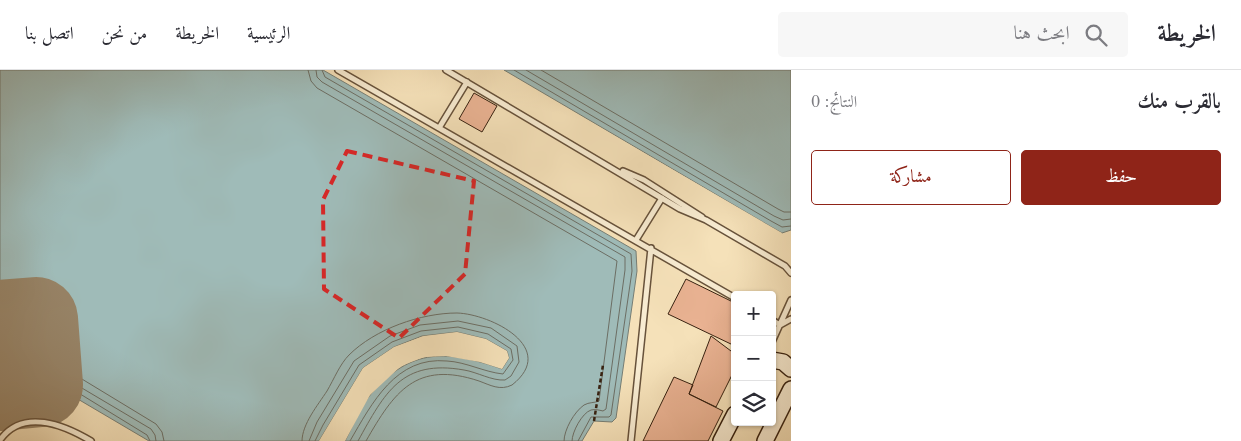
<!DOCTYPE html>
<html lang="ar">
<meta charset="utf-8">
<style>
:root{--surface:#fff;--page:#f7f7f7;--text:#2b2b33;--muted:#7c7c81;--line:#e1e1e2;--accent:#8f2418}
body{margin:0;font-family:"Old Standard TT",Amiri,serif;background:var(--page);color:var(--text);direction:rtl}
.controls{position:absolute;right:15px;bottom:15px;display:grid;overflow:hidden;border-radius:5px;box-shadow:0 1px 4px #0004}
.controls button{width:45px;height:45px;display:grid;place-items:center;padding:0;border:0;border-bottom:1px solid var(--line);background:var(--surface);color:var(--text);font:25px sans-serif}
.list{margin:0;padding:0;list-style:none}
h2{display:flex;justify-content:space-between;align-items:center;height:65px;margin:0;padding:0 20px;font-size:21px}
h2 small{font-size:16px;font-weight:400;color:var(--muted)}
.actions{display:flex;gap:10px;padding:15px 20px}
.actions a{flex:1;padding:11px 0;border:1px solid var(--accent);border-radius:5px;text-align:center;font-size:18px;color:var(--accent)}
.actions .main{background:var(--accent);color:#fff}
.icon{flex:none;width:28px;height:28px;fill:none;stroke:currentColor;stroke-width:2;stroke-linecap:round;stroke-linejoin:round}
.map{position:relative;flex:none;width:791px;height:371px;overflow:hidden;direction:ltr}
header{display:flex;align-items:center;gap:30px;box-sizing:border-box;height:70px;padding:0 25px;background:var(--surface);border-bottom:1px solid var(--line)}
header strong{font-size:24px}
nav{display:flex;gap:28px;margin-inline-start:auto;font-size:18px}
.search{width:350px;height:45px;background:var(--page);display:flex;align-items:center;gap:12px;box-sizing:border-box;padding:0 18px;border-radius:5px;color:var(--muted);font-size:19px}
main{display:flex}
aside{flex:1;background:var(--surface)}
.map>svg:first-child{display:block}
.water{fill:#9fbbb8;stroke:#767e75}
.pier{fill:#f5e1b9}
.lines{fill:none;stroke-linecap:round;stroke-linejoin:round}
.shore{stroke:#6c6e64;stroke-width:1}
.runway{stroke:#968265;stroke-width:84}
.building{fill:#e9b292;stroke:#382211}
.lane-casing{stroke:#67523b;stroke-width:8}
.secondary-casing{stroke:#382211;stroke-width:18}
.path{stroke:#382211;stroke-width:2.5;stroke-dasharray:4 2.5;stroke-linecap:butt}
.lane{stroke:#f8ecd2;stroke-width:5}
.secondary{stroke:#f8ecd2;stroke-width:15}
.marked{fill:none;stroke:#d62828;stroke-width:4;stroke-dasharray:10 6;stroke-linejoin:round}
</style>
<header>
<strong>الخريطة</strong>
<div class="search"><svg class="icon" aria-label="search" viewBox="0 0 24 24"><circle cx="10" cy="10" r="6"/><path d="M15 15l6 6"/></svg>ابحث هنا</div>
<nav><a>الرئيسية</a><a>الخريطة</a><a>من نحن</a><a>اتصل بنا</a></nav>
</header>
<main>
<aside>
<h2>بالقرب منك<small>النتائج: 0</small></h2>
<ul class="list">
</ul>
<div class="actions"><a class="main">حفظ</a><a>مشاركة</a></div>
</aside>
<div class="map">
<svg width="791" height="371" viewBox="0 0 791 371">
<rect width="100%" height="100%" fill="#f5e1b9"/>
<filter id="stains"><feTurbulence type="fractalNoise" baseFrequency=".004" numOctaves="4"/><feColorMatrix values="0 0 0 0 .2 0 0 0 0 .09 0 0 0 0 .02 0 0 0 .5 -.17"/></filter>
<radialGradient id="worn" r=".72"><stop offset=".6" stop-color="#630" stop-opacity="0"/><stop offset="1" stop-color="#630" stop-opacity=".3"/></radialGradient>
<path class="water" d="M0 0H323L636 181 637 201 616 348 612 352 594 351 582 371H345C353 356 360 337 371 324 411 277 448 280 502 299L509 288 507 281 486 269 457 262 422 266 394 277 363 298 319 371H149L54 315 47 242 43 239 0 242Z
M504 0H791V160L782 163 768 155Z"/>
<path class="pier" d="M501 0 782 163 781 165 502 2Z
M457 262 486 269 507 281 509 288 502 299 480 292 446 286 424 287 401 296 370 325 345 371H342L368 324 399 294 424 284 447 283 481 289 501 296 506 288 505 283 485 271 457 264 423 268 395 279 365 300 322 371H319L363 298 394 277 424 266Z"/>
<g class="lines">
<path class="shore" d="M308 0 311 11 317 18 617 191 599 331C595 333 589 332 584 335 574 342 564 360 564 371
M316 0 317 7 322 12 625 187V200L606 339 603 341C599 340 595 339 591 340 582 343 572 362 572 371
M322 0 325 7 631 184 632 201 611 345 609 347H591L578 371
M514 0 771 151 782 157 791 156
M526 0 774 146 783 150 791 149
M541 0 778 139 784 142H791
M0 223C14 222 32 218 46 220 74 225 68 281 72 303L156 354 162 362 164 371
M0 231C17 229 51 219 58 241L65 308 151 359 155 365 156 371
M0 237 43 234 50 238 59 311 147 365 150 371
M302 371C302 354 318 335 327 321 334 309 340 294 349 285 375 259 421 243 457 243 491 244 559 278 512 315 500 321 490 315 479 311 416 290 394 322 366 371
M309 371 317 352 354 291 390 266 420 255 458 251 491 258 517 276 519 292 511 306 505 310C492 311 477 302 464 300 402 289 385 322 358 371
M315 371 323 355 359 295 392 272 421 261 458 257 488 264 511 279 513 290 503 304C484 302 466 292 447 291 396 286 372 333 350 371"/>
<path class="runway" d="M0 252 36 249 41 315 0 319"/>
</g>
<path class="building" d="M474 23 497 36 482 62 459 49Z
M686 209 735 233 733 275 668 244Z
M711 266 735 284V299L716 337 689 324Z
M674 307 693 315 689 324 723 341 708 371H643Z"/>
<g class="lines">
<defs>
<path id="lane" d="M338 0 735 228
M446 0 680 139 706 150 785 196 791 203
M439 58 467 12
M623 101 644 110 702 147
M636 170 662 128
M772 250 780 255 791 249
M772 272 791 230
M0 370C23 338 64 355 91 371
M631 371 651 178"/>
<path id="secondary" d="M772 290 783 292 791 299
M721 371 735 344
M765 371 791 319"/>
</defs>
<use href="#lane" class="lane-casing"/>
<use href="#secondary" class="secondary-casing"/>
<path class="path" d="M594 351 603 295"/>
<use href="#lane" class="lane"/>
<use href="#secondary" class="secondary"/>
</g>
<path class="marked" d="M347 81 474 111 465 204 399 268 324 219 323 130Z"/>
<rect width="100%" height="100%" filter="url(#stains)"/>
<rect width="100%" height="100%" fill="url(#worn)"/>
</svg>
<div class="controls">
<button>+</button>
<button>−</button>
<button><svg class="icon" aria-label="layers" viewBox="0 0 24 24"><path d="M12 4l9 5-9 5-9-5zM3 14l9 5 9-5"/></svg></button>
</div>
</div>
</main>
